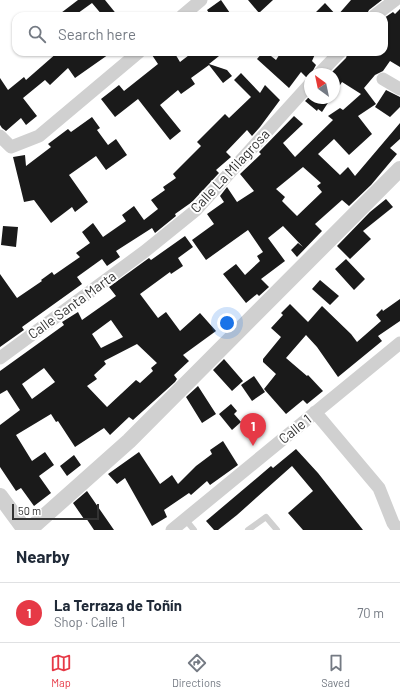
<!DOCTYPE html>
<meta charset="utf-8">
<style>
:root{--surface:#fff;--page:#f2f2f3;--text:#1f2937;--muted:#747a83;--line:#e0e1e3;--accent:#e63946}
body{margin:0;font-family:Barlow,sans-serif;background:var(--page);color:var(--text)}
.compass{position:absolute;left:304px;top:68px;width:36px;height:36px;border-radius:50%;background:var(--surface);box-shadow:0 1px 3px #0004;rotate:327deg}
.scale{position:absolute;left:12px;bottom:10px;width:87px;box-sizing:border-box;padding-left:4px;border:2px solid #333;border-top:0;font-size:11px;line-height:14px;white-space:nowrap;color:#333;-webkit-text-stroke:3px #fff;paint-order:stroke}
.you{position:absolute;left:227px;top:323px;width:14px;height:14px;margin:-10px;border:3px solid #fff;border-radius:50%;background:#1a73e8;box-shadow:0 0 0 6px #1a73e833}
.badge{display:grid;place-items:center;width:26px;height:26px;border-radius:50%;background:var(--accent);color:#fff;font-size:13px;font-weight:700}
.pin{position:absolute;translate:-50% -33px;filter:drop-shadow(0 1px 2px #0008)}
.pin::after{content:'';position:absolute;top:21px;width:14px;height:12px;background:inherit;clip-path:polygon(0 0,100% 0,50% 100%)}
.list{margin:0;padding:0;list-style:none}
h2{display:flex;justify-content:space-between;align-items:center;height:52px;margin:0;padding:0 16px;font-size:17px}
h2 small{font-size:13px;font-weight:400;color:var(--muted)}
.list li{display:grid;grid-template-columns:26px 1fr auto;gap:12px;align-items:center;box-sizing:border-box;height:60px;padding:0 16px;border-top:1px solid var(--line)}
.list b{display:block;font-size:15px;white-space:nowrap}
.list p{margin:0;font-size:13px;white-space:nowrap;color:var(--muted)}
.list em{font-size:13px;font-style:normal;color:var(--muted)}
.icon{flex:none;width:22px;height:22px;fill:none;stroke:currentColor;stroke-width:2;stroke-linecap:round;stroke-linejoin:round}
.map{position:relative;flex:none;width:400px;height:530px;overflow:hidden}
.search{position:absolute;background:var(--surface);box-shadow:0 1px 3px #0004;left:12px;right:12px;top:12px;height:44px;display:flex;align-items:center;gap:10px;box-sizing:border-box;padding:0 14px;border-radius:12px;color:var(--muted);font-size:15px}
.sheet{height:112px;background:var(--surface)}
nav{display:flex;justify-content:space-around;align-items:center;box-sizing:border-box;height:56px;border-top:1px solid var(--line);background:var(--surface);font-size:11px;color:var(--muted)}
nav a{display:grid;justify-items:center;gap:2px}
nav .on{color:var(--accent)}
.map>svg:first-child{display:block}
.building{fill:#1a1a1a;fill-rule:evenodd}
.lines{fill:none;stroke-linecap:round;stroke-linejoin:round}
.service{stroke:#d0d0d0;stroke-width:6}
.minor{stroke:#d0d0d0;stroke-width:13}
.tertiary{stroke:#d0d0d0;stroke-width:16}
.labels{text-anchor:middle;stroke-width:4;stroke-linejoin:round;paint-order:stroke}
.street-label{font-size:14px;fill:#333;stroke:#fff}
</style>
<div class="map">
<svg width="400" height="530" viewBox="0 0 400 530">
<rect width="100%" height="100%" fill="#fff"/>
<path class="building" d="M78 0H105L118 16H103L92 3 74 16H57Z
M221 0 232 16H211L207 10Z
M248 0H273L259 13Z
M351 0H382L369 10 366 16H312L325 3 337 16Z
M400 9V67L390 61 383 71 375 75 364 88 376 104 358 116 372 134 349 155 334 139 318 154 340 175 348 167 355 176 400 123V139L390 148 397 154 371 185 349 206 342 200 315 224 322 231 297 257 291 250 298 243 303 247 283 226 268 238 285 261 261 279 269 287 259 296 257 294 246 303 223 274 236 264 245 275 260 261 257 256 263 252 248 230 206 260 192 240 214 224 207 214 224 202 220 196 227 187 237 202 254 191 240 174 261 154 259 152 294 116 303 124 283 143 295 157 333 120 328 116 340 108 343 110 361 94 342 82 334 94V74H330L346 58 348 52H384V18L393 12 395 14ZM303 167 321 183 317 186 322 192 297 216 282 201 285 197 276 189Z
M58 52H112L75 78 68 68 50 85 45 80 23 98 37 116 26 125 21 118 6 131 2 128 0 125V78L8 90 24 77 26 80Z
M150 52H174L180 62 193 52H224L209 64 227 70 232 76 223 83 209 65 191 78 195 84 181 94 178 90 160 105 181 131 170 140 138 99 115 117 101 99 119 85 124 91 158 64Z
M263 52H266L276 60 281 52H316L312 61 316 65 310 76 306 77 301 72 289 88 257 59Z
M241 73 260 93 265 85 280 100 260 127 252 136 247 130 226 152 231 157 216 170 219 173 192 202 175 214 176 216 155 233 152 228 116 251 120 257 107 266 102 259 77 277 82 284 22 327 24 330 0 347V274L17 298 42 281 41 280 52 272 54 275 80 257 76 253 90 243 82 232 93 223 103 237 126 221 122 215 134 206 144 220 158 209 151 200 165 190 163 187 176 178 173 174 201 146 197 142 225 114 229 118 251 97 234 80Z
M386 90 400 97V107L390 117 375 107Z
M308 98H331L322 112 318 109 317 111 305 101Z
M92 117 100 128 97 130 108 145 116 139 127 155 106 170 96 156 69 175 88 202 75 212 72 207 51 223 34 200 24 202 13 157 25 155 26 166 51 147 48 144 68 129 71 132Z
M386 199 393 207 363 231 371 239 350 259 337 246 370 212Z
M3 226 18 227 16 247 1 245Z
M185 236 193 247 178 258 183 266 171 274 170 272 140 294 158 318 166 312 180 331 200 313 216 331 183 355 189 361 174 375 177 379 175 382 133 420 129 417 110 435 104 428 75 447 58 421 56 422 51 414 16 435 32 461 45 452 54 465 39 476 51 493 34 506 21 488 16 491 0 467V425L20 410 7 390 0 394V371L64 325 62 322 78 312 82 320 116 296 109 287 149 258 151 260ZM111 320 123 337 101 348 92 334ZM137 344 157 363 151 368 153 371 140 383 136 380 107 407 87 386 97 379 94 375 106 364 104 361ZM44 368 55 382 32 399 22 384Z
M346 259 365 279 354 290 335 269Z
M320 280 339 296 330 305 312 289Z
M400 299V321L378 336 382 341 338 377 317 347 306 335 286 358 307 376 308 375 323 391 307 404 303 400 286 414 264 389 276 374 263 362V359L281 337 271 328 283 315 281 313 290 304 308 322 322 306 351 334 357 342 381 321 376 315 382 309 383 311Z
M224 359 243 381 232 391 213 370Z
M254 376 265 392 252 401 241 385Z
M198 386 216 414 202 423 186 397Z
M231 404 237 411 234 414 241 422 232 430 219 414Z
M223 441 238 465 210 485 207 481 191 495 189 493 164 510 167 517 152 526 125 478 117 484 108 474 139 452 160 484 172 475 178 484 196 466 212 454 210 450Z
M296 449 318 473 363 530H303L288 513 313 491 292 466 237 515 218 530H214L206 521 271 466 273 468Z
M74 455 81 465 67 476 60 466Z
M87 491 114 530H94L86 518 84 519 73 503Z"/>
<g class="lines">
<path class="service" d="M185 519 194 530
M248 530 266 517 277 530"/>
<path class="minor" d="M182 16 201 0
M374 16 395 0
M319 74 340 52
M383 79 400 89
M0 136 11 147 39 136 139 52
M0 358 144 252 196 210 310 84
M315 412 379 488 393 523 398 530
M172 530 400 343"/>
<path class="tertiary" d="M0 496 25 530
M29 530 129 441 400 169"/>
</g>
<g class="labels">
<g class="street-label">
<text transform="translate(230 171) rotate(-47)" y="5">Calle La Milagrosa</text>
<text transform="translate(72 305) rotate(-36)" y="5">Calle Santa Marta</text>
<text transform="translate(295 429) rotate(-39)" y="5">Calle 1</text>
</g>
</g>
</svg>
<svg class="compass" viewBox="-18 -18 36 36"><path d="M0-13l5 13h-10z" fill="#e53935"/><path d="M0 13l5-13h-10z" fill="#747a83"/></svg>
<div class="scale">50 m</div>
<div class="you"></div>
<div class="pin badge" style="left:253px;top:446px">1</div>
<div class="search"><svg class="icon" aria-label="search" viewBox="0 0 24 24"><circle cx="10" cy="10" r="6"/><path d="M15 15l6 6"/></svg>Search here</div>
</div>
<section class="sheet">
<h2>Nearby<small></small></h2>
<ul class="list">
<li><span class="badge">1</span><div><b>La Terraza de Toñín</b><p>Shop · Calle 1</p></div><em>70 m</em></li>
</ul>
</section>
<nav>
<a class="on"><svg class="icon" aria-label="map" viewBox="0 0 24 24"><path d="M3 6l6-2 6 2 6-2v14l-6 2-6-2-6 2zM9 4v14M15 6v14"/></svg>Map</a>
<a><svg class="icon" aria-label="directions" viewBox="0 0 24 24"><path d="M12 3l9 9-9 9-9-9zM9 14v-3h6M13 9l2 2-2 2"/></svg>Directions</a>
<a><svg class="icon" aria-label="saved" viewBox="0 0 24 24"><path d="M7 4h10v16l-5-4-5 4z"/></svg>Saved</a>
</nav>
